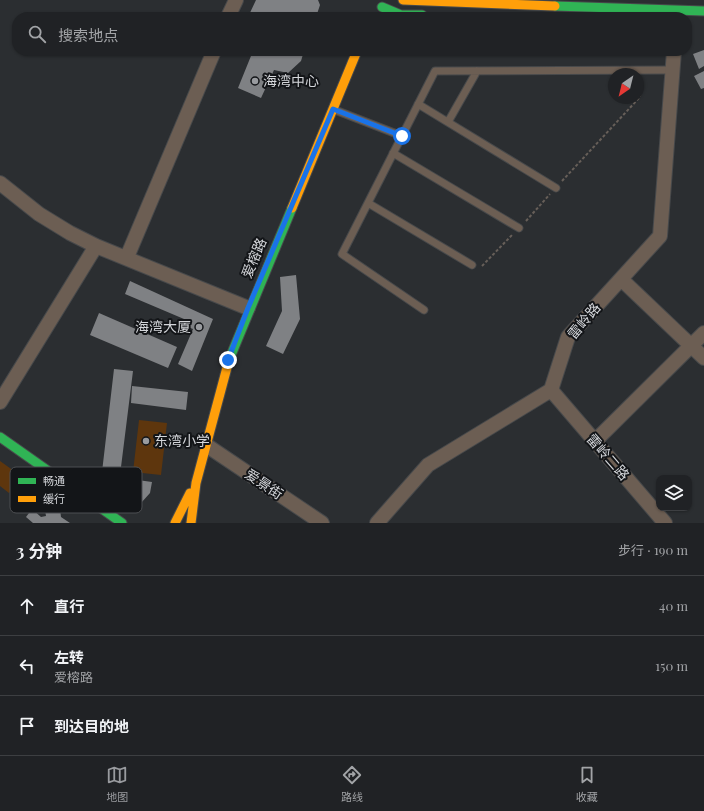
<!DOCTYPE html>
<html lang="zh">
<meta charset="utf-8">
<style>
:root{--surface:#202225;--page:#282a2d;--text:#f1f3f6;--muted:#a2a4a7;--line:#3d3f42;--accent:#999b9f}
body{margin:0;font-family:"Playfair Display","Noto Sans SC",serif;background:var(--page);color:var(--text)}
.controls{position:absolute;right:12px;bottom:12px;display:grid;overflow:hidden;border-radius:8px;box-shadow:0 1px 3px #0004}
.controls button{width:36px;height:36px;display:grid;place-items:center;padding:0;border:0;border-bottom:1px solid var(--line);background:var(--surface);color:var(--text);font:20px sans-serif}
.compass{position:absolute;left:608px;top:68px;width:36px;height:36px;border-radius:50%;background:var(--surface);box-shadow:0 1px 3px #0004;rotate:215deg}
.stop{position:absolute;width:12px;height:12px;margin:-9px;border:3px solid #1a73e8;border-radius:50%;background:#fff}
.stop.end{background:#1a73e8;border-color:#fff;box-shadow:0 1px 4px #0008}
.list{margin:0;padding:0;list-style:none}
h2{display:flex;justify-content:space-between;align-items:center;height:52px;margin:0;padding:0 16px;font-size:17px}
h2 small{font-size:13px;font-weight:400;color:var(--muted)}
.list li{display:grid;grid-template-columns:26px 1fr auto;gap:12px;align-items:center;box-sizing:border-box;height:60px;padding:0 16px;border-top:1px solid var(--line)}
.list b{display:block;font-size:15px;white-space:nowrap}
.list p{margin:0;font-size:13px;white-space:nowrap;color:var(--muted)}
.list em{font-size:13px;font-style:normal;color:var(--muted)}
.icon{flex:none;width:22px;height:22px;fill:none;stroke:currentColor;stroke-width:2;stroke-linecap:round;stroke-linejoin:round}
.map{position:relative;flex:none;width:704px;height:523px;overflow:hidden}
.search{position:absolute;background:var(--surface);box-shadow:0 1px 3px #0004;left:12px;right:12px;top:12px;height:44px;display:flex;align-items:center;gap:10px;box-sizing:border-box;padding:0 14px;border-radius:16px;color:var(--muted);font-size:15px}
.sheet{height:232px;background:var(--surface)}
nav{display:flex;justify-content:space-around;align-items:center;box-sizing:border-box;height:56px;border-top:1px solid var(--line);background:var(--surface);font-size:11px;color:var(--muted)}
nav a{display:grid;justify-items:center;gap:2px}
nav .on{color:var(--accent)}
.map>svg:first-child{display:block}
.green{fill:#5e360d}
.building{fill:#7f8184}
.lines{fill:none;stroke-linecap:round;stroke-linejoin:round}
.lane-casing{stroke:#47494b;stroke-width:9}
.street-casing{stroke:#47494b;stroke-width:16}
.fast-casing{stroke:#47494b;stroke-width:11}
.slow-casing{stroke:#47494b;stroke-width:11}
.path{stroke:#675f59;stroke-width:2;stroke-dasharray:3 2;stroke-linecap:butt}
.lane{stroke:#6c5e53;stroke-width:7}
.street{stroke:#6c5e53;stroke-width:14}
.fast{stroke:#30b455;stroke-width:9}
.slow{stroke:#ff9f0a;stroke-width:9}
.route{stroke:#1a73e8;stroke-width:5}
.poi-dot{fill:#999b9f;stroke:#131518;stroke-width:1.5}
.labels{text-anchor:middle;stroke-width:4;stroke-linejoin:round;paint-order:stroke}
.poi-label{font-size:14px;fill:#d4d6da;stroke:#131518;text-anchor:start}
.street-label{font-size:14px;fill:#d4d6da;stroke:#131518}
.key{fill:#131518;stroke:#4d4f52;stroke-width:1}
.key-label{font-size:11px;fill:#d4d6da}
</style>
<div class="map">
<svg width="704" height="523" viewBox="0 0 704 523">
<rect width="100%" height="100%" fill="#2b2e31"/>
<path class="green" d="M139 420 167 423 161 475 133 472Z
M0 461 21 476 9 493 0 486Z"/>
<path class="building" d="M256 0H318L320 5 316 17H248Z
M704 50V66L699 69 693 54Z
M253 51H304L301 61 288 73 274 70 261 98 238 88Z
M704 71V88L701 89 694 76Z
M296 275 300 319 283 354 266 346 282 311 280 277Z
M130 281 213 319 192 371 178 364 193 329 182 325 184 319 125 294Z
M99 313 177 347 168 368 90 335Z
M114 369 133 371 120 475 102 472Z
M132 386 188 392 186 410 131 403Z
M109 476 152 482 150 493 141 503H135L128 501 108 482Z
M51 502 60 509 61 517 70 523H33L26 517 32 509 41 517 46 516 44 504Z"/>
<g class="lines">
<defs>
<path id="lane" d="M418 104 556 188
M335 110 402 136
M448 122 477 71
M393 153 519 228
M368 203 472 265
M424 310 342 254 435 71 672 70"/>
<path id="street" d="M228 17 236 0
M0 183 39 214 70 233 96 246 248 308
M127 257 214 51
M621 279 704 358
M551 390 665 523
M0 402 96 246
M595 441 704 333
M206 445 322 523
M377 523 428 465 551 390 568 337 660 236 674 51"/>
<path id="fast" d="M555 6 704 11
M382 7 401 15H422
M229 360 292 208
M0 437 122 523"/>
<path id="slow" d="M403 0 555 6
M292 208 357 51
M175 523 190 493
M191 523 196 483 229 360"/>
</defs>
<use href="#lane" class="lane-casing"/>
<use href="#street" class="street-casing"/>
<use href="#fast" class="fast-casing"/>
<use href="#slow" class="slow-casing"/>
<path class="path" d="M562 181 640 97 641 80
M526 221 550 194
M482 266 513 234"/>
<use href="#lane" class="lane"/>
<use href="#street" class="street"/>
<use href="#fast" class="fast"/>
<use href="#slow" class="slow"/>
</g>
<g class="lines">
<path class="route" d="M228 360 248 308 333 109 402 136"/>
</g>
<g class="poi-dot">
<circle cx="255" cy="81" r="4"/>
<circle cx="199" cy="327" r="4"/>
<circle cx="146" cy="441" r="4"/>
</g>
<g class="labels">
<g class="poi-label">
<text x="263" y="86">海湾中心</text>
<text x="191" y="332" text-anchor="end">海湾大厦</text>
<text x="154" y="446">东湾小学</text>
</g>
<g class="street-label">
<text transform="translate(254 258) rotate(-67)" y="5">爱榕路</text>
<text transform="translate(584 321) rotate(-50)" y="5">雷岭路</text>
<text transform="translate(608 457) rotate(49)" y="5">雷岭二路</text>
<text transform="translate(264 484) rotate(34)" y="5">爱景街</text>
</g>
</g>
<rect x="10" y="467" width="132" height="46" rx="6" class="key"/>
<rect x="18" y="478" width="18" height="6" fill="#30b455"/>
<rect x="18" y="496" width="18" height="6" fill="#ff9f0a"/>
<g class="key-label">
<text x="43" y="485">畅通</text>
<text x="43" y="503">缓行</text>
</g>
</svg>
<div class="controls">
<button><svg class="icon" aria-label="layers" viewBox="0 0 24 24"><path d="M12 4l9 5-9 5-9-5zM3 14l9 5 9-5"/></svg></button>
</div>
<svg class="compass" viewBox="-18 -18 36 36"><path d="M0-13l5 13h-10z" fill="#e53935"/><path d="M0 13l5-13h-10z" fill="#a2a4a7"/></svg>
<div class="stop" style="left:402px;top:136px"></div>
<div class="stop end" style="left:228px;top:360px"></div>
<div class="search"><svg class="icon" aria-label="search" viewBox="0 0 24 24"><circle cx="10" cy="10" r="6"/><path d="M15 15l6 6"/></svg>搜索地点</div>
</div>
<section class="sheet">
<h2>3 分钟<small>步行 · 190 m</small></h2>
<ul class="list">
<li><svg class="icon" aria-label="ahead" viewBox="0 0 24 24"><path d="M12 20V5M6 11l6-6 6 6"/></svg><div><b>直行</b></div><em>40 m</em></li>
<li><svg class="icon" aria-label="left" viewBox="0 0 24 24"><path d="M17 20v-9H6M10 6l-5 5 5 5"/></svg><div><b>左转</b><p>爱榕路</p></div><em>150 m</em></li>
<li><svg class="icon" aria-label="arrive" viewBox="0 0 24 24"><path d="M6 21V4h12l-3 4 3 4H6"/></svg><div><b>到达目的地</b></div></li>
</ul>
</section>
<nav>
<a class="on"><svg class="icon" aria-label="map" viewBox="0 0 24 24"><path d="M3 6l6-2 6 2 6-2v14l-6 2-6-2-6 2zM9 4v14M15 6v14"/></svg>地图</a>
<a><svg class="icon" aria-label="directions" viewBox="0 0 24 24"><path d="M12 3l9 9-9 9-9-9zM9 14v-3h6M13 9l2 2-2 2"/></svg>路线</a>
<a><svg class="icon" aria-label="saved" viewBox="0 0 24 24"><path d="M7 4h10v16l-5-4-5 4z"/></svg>收藏</a>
</nav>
